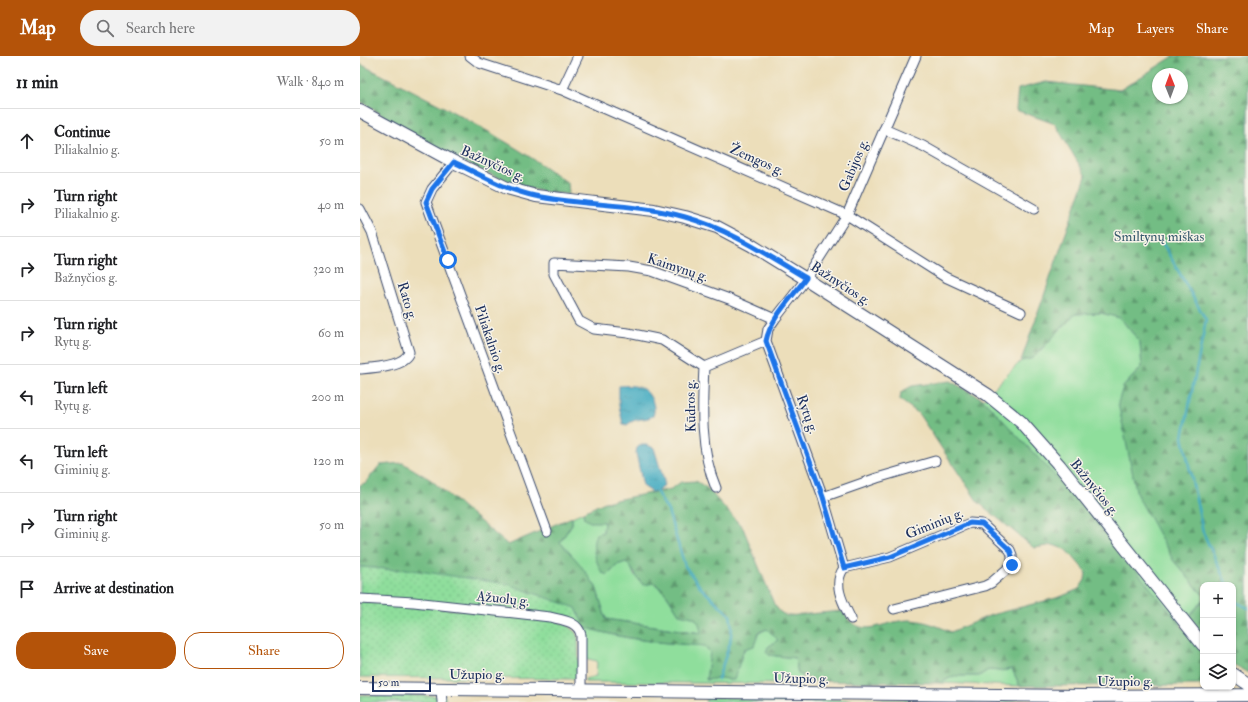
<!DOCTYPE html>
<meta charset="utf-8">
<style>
:root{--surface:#fff;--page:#f2f2f2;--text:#202124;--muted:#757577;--line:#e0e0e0;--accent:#b45309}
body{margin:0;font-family:"IM FELL Double Pica",serif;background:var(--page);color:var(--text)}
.controls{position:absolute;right:12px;bottom:12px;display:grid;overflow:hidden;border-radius:8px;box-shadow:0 1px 3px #0004}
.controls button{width:36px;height:36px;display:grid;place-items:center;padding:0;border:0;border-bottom:1px solid var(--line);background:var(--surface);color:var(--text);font:20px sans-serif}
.compass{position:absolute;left:792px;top:12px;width:36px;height:36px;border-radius:50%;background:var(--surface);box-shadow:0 1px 3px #0004;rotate:359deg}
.scale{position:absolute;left:12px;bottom:10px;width:59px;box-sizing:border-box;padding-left:4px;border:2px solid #1b2f5e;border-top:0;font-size:11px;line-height:14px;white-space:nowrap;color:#1b2f5e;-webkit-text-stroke:3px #f7f3e8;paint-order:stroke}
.stop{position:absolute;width:12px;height:12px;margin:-9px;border:3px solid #1a73e8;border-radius:50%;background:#fff}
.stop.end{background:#1a73e8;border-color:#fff;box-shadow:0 1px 4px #0008}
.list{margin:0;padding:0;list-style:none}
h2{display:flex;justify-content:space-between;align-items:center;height:52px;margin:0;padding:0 16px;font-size:17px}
h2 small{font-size:13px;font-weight:400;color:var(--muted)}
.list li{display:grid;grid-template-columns:26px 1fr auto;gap:12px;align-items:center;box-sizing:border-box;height:64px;padding:0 16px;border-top:1px solid var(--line)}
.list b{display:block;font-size:15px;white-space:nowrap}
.list p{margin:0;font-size:13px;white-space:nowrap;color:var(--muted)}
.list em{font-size:13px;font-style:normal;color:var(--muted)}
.actions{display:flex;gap:8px;padding:12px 16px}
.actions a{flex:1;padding:9px 0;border:1px solid var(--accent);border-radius:16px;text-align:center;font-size:14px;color:var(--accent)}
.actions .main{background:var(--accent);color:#fff}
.icon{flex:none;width:22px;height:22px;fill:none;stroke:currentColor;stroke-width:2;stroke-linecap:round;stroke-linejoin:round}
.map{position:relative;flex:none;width:888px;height:646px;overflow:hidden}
header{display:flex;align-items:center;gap:24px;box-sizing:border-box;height:56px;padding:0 20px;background:var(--accent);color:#fff}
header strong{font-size:19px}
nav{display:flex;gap:22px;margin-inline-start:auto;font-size:14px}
.search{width:280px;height:36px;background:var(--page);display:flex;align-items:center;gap:10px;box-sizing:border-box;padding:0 14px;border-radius:22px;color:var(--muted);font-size:15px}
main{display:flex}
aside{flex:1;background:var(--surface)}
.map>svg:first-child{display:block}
.grass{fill:#8fde9c;stroke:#55867d}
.forest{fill:url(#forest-firs);stroke:#477671;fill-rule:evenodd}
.garden{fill:url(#garden-dots);stroke:#55867d}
.water{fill:url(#water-ripples);stroke:#2e6d90}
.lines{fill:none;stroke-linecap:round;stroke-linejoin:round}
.stream{stroke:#42abc1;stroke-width:2.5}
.minor-casing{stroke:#3a496c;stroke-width:11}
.major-casing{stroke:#3a496c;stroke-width:14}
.minor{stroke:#fff;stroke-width:9}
.major{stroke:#fff;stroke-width:12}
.route{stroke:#1a73e8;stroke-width:5}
.labels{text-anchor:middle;stroke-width:3;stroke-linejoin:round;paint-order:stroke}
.street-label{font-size:14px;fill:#1b2f5e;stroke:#f7f3e8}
.park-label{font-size:14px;fill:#385b6e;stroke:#f7f3e8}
</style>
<header>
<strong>Map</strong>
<div class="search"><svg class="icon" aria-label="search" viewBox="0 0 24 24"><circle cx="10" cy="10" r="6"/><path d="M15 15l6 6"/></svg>Search here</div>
<nav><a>Map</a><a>Layers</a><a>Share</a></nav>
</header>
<main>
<aside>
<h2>11 min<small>Walk · 840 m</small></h2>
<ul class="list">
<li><svg class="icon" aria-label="ahead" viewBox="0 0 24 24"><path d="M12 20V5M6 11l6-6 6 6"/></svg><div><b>Continue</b><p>Piliakalnio g.</p></div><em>50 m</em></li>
<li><svg class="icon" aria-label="right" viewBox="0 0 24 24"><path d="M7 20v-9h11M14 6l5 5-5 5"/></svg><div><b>Turn right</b><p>Piliakalnio g.</p></div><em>40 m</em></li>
<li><svg class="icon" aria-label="right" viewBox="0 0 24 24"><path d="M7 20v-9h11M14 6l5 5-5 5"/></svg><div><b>Turn right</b><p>Bažnyčios g.</p></div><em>320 m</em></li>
<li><svg class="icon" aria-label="right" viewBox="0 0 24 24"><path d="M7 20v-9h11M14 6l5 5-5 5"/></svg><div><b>Turn right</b><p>Rytų g.</p></div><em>60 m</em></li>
<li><svg class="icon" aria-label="left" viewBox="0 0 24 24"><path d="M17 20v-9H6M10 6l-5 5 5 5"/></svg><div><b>Turn left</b><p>Rytų g.</p></div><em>200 m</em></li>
<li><svg class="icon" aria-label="left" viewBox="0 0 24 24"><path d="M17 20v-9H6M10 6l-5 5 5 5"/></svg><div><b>Turn left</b><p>Giminių g.</p></div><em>120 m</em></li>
<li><svg class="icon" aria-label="right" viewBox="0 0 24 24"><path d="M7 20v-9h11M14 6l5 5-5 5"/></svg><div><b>Turn right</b><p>Giminių g.</p></div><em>50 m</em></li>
<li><svg class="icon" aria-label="arrive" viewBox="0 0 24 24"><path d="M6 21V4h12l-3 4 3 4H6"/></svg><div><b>Arrive at destination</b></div></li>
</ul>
<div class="actions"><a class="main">Save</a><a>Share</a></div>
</aside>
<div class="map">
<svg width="888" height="646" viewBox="0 0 888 646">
<defs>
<pattern id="forest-firs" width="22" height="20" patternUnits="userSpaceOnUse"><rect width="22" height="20" fill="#73bd84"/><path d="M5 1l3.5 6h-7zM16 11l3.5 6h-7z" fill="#5e9a6f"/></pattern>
<pattern id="garden-dots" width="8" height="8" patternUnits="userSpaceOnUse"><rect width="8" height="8" fill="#8fde9c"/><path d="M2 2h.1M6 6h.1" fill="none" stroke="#7bbf89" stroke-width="1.8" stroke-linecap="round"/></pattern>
<pattern id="water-ripples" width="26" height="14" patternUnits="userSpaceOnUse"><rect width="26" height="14" fill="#42abc1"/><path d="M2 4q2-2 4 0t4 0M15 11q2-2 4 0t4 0" fill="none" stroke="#368ca0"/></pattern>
</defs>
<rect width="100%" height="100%" fill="#f7f3e8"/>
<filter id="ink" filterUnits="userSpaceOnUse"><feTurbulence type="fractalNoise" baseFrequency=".025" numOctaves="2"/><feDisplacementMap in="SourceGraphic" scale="8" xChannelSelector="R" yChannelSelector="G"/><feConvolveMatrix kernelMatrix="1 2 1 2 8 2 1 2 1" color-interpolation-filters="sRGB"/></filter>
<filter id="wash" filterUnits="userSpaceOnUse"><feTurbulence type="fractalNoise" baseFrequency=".012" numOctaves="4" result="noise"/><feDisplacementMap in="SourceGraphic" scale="16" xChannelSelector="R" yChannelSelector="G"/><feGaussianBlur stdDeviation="0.9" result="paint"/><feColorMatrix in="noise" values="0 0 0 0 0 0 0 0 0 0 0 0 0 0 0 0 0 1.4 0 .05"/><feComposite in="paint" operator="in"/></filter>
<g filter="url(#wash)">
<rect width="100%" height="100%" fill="#ecdeba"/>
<path class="grass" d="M741 257 760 262 780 286 782 311 763 331 813 504 843 539V544L821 569 623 343 661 305 673 302 715 258Z
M223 456 224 462 244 465 243 476 248 519 257 509 266 506 271 511 274 519C302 529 304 534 319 558 335 561 339 561 342 577L246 563 236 531 200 486 212 468V461Z
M224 571C264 584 304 587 345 590L350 596 360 622 373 624C380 603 385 582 407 573L418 584 408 591 409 599 435 602 438 618 442 619 443 628 225 626V623L236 620 237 605 224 602Z
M652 613 660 630 580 627 594 620H619L628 614 640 615Z
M347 641 419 643V646H345Z"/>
<path class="forest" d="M814 0H888V617L873 608V529H843V539L813 504 777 439 758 347 763 331 782 311 780 286 760 262 741 257 715 258 673 302 661 305 726 120 695 68 656 54 658 33 686 26 760 34ZM798 18H822V42H798Z
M0 8C71 44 144 80 208 127L209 138C198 137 186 137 176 134 119 120 50 77 0 45Z
M590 325 623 343 724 451 843 596V629L660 630 652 613 640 615 628 614 619 620H594L580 627 449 625 446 620 438 618 435 602 409 599 406 596 408 591 418 584 407 573 399 576 394 590 384 593 374 624 360 622 346 624 350 596 345 590C304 587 264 584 224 571L216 552 45 513 37 514 0 511V429L5 427 20 409 43 407 71 424 148 489 212 461V468L200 486 219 507 236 531 246 563 341 577C339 561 334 561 319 558L307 539 295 527 283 529C276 521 273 513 266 506L257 509 248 519 242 517C236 505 230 491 236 478L243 476 244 466H230L224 462 223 456 245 446 311 433 321 426 336 425 347 432 383 472 414 548 420 556 427 560 482 555C502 586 520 565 549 564 563 564 578 570 591 576L631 559 700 541 719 533 725 524 726 516 707 494 693 489 674 492 618 446 558 357 540 344 541 336 552 330Z
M843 544V578L829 561Z"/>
<path class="garden" d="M0 511 37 514 45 513 147 528 216 552 224 571 211 565 0 541Z
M0 545 185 562C198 566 213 567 218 582L219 623 0 621Z
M0 639 85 640 86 646H0Z
M419 643 711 645 712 646H419Z"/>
<path class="water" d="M259 330C274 329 285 329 292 344 294 349 295 355 293 360 284 365 275 361 267 369L263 368 259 350Z
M280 389H287L294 392 304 425C304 434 299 434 292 436L283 430 276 397 277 392Z"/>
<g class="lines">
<path class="stream" d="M802 186 846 264 823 381 843 476 867 529
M296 435 308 455 325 510 341 532 370 559 372 571 370 587 358 623
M873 542 874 545 888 552"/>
</g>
</g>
<g filter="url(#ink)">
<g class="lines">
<defs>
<path id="minor" d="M110 0 119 7 202 34 487 159 585 221 661 256
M202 34 218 0
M524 73 563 90 674 153
M94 106 72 133 66 146 187 475
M0 153 12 176 49 296C45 310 13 312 0 313
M344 311 406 285
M356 432C340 395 342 350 344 311L302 284 268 277 234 273 219 265 194 218V207L269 211 292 215 372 244 415 263
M463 441 517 422 575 405
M484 512 463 441 406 285 408 273 415 263 446 223 487 159 556 0
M0 543 54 546 190 561C202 564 218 565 221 579V634
M491 563C483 547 472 528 484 512L530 501 610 467 622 468 650 494 652 499V509L631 527 625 530 534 553
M81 633 82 646"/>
<path id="major" d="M0 55 94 106 147 132 176 140 294 154 325 161 357 171 391 189 446 223 628 339 661 366 700 410 843 589
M873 618 888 628
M0 632 720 640 888 639"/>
</defs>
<use href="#minor" class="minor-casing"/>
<use href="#major" class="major-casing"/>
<use href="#minor" class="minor"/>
<use href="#major" class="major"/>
</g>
</g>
<g class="lines" filter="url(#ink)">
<path class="route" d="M88 204 66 146 72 133 94 106C120 119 146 134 175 140 224 150 276 147 325 161 369 173 407 199 446 222 432 242 411 261 406 285L463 441 484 512 530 501 610 467 622 468 650 494 652 500V509"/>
</g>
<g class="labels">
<g class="street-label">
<text transform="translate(397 103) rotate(24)" y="5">Žemgos g.</text>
<text transform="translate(133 107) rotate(24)" y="5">Bažnyčios g.</text>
<text transform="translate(493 109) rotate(-67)" y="5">Gabijos g.</text>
<text transform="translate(318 211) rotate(18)" y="5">Kaimynų g.</text>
<text transform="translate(481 227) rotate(33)" y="5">Bažnyčios g.</text>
<text transform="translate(48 245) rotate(73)" y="5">Rato g.</text>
<text transform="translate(131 283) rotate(71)" y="5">Piliakalnio g.</text>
<text transform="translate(330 350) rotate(-91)" y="5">Kūdros g.</text>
<text transform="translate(448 358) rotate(70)" y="5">Rytų g.</text>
<text transform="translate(735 431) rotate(51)" y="5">Bažnyčios g.</text>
<text transform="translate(574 467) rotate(-22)" y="5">Giminių g.</text>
<text transform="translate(143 542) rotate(6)" y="5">Ąžuolų g.</text>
<text x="117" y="623">Užupio g.</text>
<text transform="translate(441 622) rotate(1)" y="5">Užupio g.</text>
<text x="765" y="630">Užupio g.</text>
</g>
<g class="park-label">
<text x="799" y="185">Smiltynų miškas</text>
</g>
</g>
</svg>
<div class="controls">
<button>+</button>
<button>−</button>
<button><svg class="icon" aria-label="layers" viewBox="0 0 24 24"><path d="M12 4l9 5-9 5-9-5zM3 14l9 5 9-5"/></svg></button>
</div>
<svg class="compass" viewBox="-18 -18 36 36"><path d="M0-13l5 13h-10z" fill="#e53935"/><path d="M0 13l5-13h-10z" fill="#757577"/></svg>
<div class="scale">50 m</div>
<div class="stop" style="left:88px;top:204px"></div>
<div class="stop end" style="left:652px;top:509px"></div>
</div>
</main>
